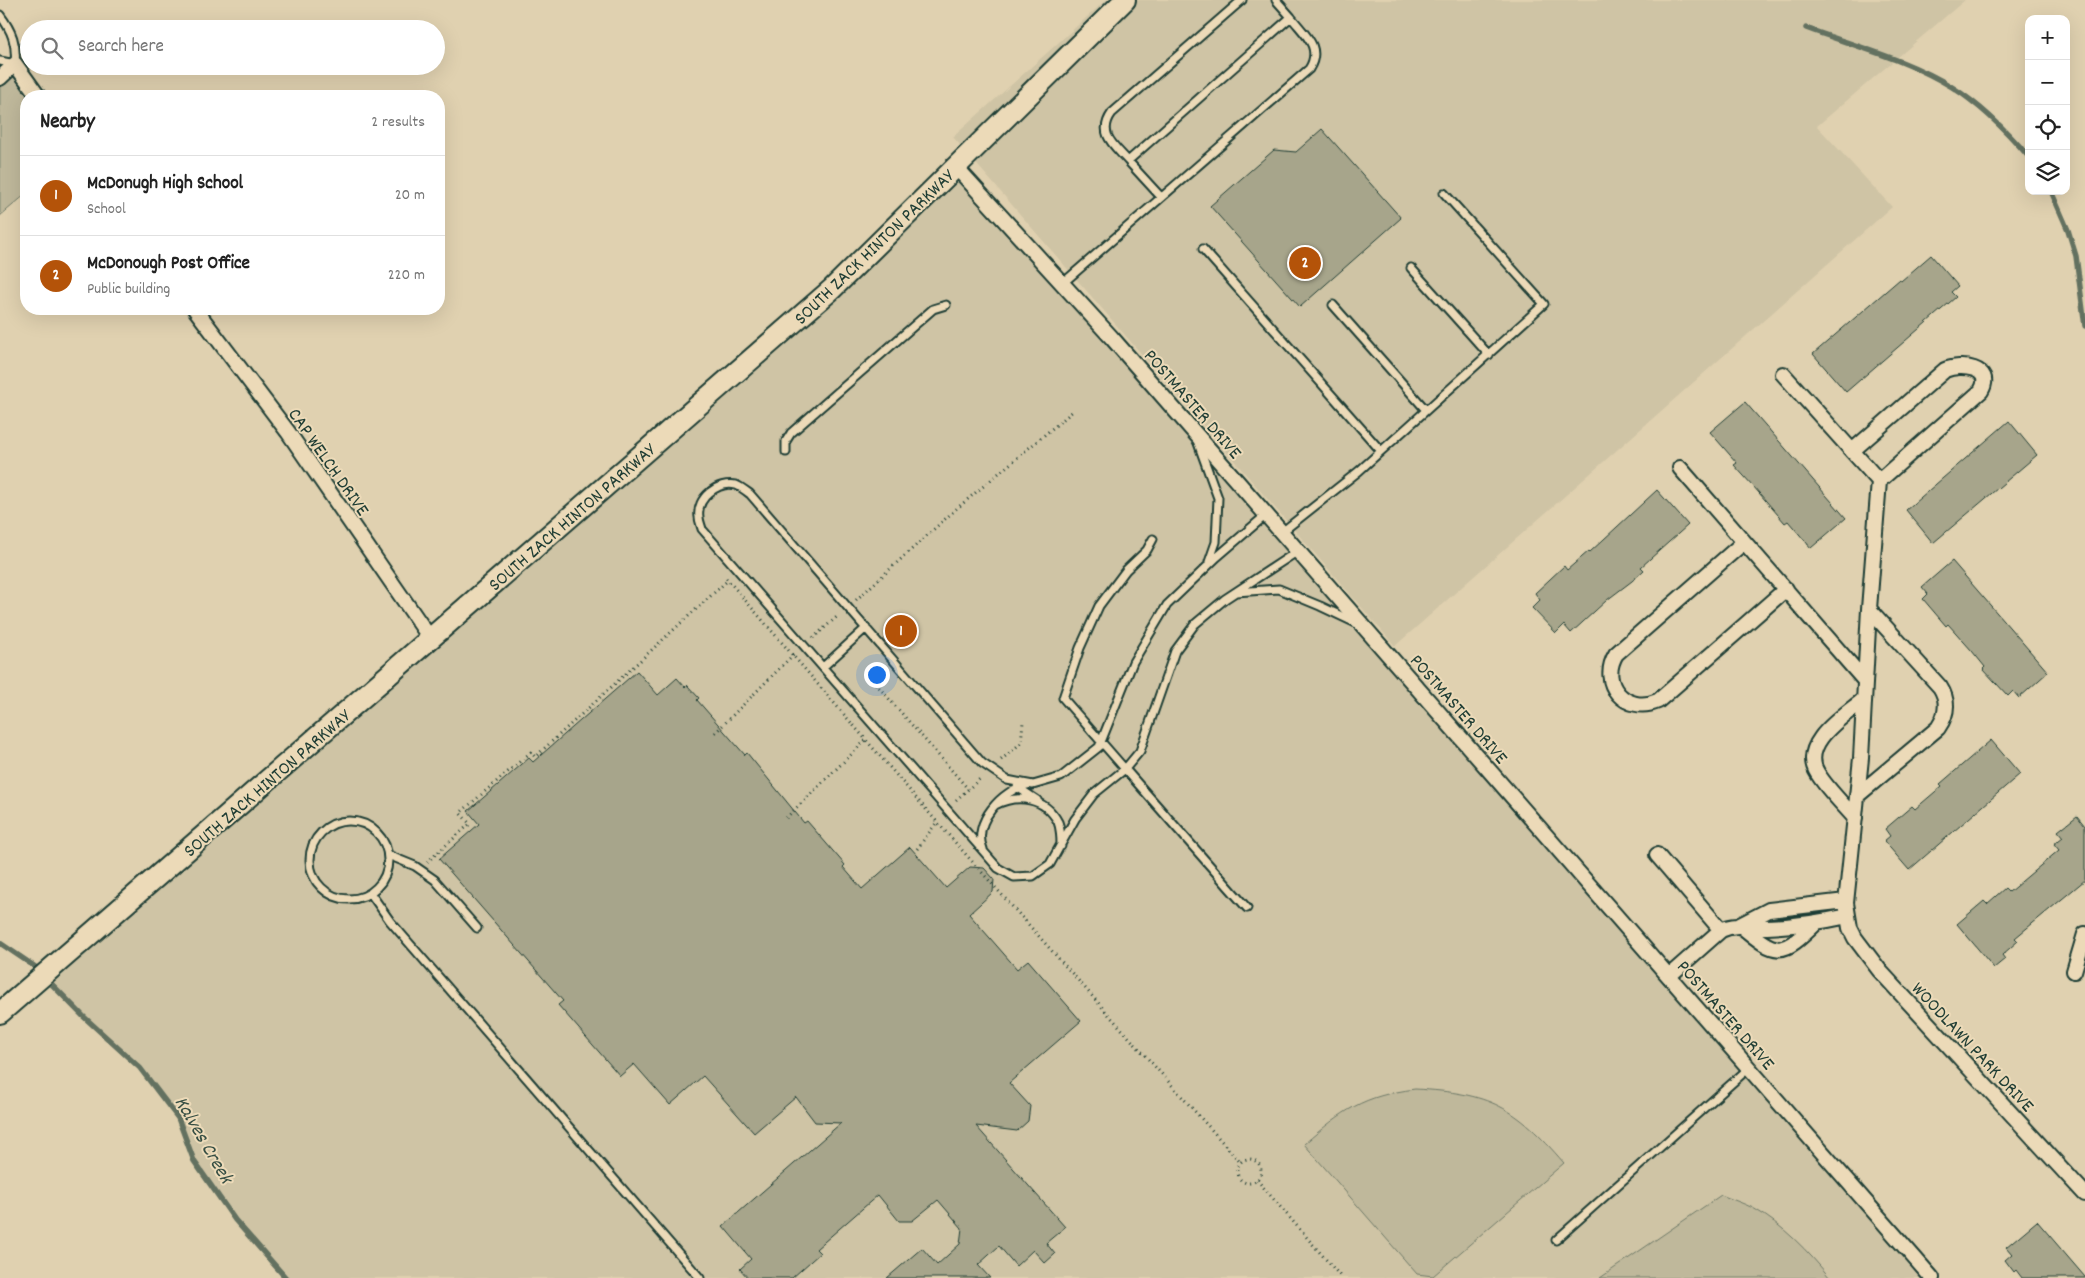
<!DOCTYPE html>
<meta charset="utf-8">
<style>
:root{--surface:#fff;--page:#f6f6f6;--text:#222;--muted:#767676;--line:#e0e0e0;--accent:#b45309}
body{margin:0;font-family:Dekko,sans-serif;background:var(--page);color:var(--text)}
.controls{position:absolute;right:15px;top:15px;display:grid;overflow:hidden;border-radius:10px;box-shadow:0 5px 20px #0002}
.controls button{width:45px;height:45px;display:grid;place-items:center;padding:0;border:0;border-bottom:1px solid var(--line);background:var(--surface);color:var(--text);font:25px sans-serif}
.you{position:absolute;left:876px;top:674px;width:18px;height:18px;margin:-12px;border:4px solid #fff;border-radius:50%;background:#1a73e8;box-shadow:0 0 0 8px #1a73e833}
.badge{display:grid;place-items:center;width:32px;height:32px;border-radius:50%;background:var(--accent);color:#fff;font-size:16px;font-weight:700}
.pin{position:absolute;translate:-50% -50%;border:2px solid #fff;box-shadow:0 1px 5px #0006}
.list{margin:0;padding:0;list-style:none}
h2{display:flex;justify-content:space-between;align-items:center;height:65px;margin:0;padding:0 20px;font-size:21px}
h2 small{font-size:16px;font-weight:400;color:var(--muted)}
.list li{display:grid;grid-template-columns:32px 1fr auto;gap:15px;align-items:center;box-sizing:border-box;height:80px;padding:0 20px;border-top:1px solid var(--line)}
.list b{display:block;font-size:19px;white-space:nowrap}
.list p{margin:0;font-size:16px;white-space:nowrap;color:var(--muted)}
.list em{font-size:16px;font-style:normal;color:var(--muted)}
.icon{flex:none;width:28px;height:28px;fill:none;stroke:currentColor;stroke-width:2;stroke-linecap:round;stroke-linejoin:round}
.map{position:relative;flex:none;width:2085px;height:1278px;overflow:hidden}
.search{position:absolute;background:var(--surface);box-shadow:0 5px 20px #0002;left:20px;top:20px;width:425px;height:55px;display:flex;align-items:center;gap:12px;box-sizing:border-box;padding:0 18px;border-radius:28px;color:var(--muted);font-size:19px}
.panel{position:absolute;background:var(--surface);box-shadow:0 5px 20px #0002;left:20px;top:90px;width:425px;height:225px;border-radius:20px}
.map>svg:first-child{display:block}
.built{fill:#cfc4a5}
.green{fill:#bfb89b;stroke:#6f7a68}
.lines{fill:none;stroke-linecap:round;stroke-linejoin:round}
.stream{stroke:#637160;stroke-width:5.5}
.building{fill:#a7a58b;stroke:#1f3d34}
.service-casing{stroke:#1f3d34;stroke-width:11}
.minor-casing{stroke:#1f3d34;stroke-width:18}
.secondary-casing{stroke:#1f3d34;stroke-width:24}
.path{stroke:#1f3d34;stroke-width:3;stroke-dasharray:1 4;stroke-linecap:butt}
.service{stroke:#ecdab8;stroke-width:7}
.minor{stroke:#ecdab8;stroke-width:14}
.secondary{stroke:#ecdab8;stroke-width:20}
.labels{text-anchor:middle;stroke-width:4;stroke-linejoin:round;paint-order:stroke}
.street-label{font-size:19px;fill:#1f3d34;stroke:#ecdab8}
.water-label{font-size:20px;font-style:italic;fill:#364e43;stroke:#ecdab8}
</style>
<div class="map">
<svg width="2085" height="1278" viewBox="0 0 2085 1278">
<rect width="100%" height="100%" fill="#e0d1b0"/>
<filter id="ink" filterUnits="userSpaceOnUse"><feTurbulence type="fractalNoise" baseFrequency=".02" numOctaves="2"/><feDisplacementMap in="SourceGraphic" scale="10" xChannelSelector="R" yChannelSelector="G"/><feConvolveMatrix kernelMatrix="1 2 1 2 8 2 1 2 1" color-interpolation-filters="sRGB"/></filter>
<g filter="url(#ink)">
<path class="built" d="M1106 0H1965L1817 126 1892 207 1395 646 953 137Z
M956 167 1931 1278H286L235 1220 194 1161 178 1118 140 1068 83 1016 47 973Z"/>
<path class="green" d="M0 54 29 96H26V194L0 216Z
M1415 1089C1490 1093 1515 1106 1564 1163L1433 1276 1417 1274 1304 1144C1344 1110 1362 1096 1415 1089Z
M1721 1195C1731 1199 1743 1203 1753 1208 1783 1225 1808 1251 1830 1278H1600Z"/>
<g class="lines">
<path class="stream" d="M1806 28C1854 46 1909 60 1952 87 1982 106 2006 130 2029 157
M2051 191 2068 230 2076 256 2085 326
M0 943 34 966 83 1016 140 1068 178 1118 194 1161 235 1220 286 1278"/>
</g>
<path class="building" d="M1322 129 1401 218 1300 307 1210 206 1274 150 1296 152Z
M1931 255 1958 286 1951 292 1956 297 1846 392 1813 354 1900 279 1901 281Z
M1745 402 1846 518 1811 548 1788 521 1785 523 1753 486 1734 465 1737 463 1710 432Z
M2009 421 2037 455 1933 543 1906 510Z
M1657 490 1688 525 1641 567 1644 570 1632 581 1607 600 1571 633 1564 625 1556 633 1532 608 1540 600 1535 593 1564 566 1567 570 1589 551 1590 552Z
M1952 561 2048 672 2019 698 2013 691 2008 696 1983 669 1985 667 1972 651 1948 624 1946 626 1923 599 1928 594 1922 587Z
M637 671 658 695 677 678 685 687 687 685 699 698 697 700 745 755 747 753 804 823 807 821 845 865 843 867 862 889 910 847 946 888 970 867 984 868 994 879 993 892 969 914 1017 969 1028 960 1081 1021 1009 1083 1030 1106 1028 1121 1017 1131 976 1126 1065 1227 1046 1243 1055 1254 1045 1263 1033 1250 1016 1266 999 1246 978 1265 990 1278H887L922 1248 937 1265 960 1244 962 1228 938 1200 912 1221H899L878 1195 816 1249 820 1253 792 1278H748L740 1269 751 1259 723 1226 841 1123 815 1122 796 1097 754 1133 703 1076 670 1105 634 1064 620 1076 558 1005 563 1001 439 859 479 824 468 811 529 758 533 762Z
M1991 740 2020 774 1909 870 1884 841 1890 836 1885 829 1912 806 1915 809 1942 786 1940 784Z
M2077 816 2085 826V880L2015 938 2018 941 2002 955 2005 959 1994 968 1957 924 1984 901 1987 904 2005 888 2009 892 2059 850 2054 844 2063 837 2058 831Z
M2037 1221 2085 1277V1278H2022L2016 1270 2014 1272 2005 1260 2012 1254 2006 1247Z"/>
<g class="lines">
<defs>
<path id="service" d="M1276 0 1291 17
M0 15C12 31 17 44 15 64L0 61
M1128 161C1114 145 1097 134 1112 113L1242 0
M1203 249 1381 451
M1411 268 1489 355
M1063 283 1309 69C1323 47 1304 34 1291 17L1128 161 1161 197
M1333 305 1426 410
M1198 443 1218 498 1216 542 1209 562
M786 452V441L791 433 933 309 946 305
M1282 532 1359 471 1544 304 1444 193
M1153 539 1147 550 1126 570 1099 606 1080 648 1063 698 1125 769 1094 794 1075 819 1050 864 1033 876 1014 877 998 868 702 529C701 525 699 521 699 517 696 498 718 481 736 485 741 487 746 491 750 494L982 763 1007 780 1033 785 1061 777 1099 747 1133 662 1167 605 1217 557 1266 515
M1236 592 1279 589 1320 606 1356 623
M823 667 866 628
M1017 787 1037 800
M995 805C1017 794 1045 797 1058 822 1061 829 1061 838 1061 846
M310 860a39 39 0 1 1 78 0a39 39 0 1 1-78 0Z
M983 849C972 823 1002 790 1027 785
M388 855 415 866 435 880 477 928
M371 894 390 921 700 1278
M1247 908 1125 769 1140 751 1175 651 1195 624 1225 599 1298 551
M1556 1240 1749 1068"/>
<path id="minor" d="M0 78 15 64 38 96
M956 167 1112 338 1932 1278
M195 309 288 432 430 638
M1783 374 1879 481 1869 609 1861 758 1846 903 1850 928 1855 938 1880 971 2085 1194
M1852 451 1945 370C1960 363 1995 367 1981 391L1879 481
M1680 468 1865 681
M1744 542 1616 654C1598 684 1626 715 1658 701L1786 589
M1858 795 1938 728C1947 715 1949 701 1940 687L1869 609
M1855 818C1843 804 1828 790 1818 774 1798 744 1844 716 1863 700
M1657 855 1721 930
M1740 925 1769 910 1846 901
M1740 925C1778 957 1781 957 1817 922
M2074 971 2085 934
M1669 976 1721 930C1736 923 1751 927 1767 927 1794 926 1821 922 1848 916"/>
<path id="secondary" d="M0 1013 832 289 1125 0"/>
</defs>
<use href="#service" class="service-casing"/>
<use href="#minor" class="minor-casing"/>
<use href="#secondary" class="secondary-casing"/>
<path class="path" d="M726 578 937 822 1241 1163
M856 600 955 510 1073 411
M813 638 839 615
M869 676 968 789
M715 733 794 654
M1001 760 1021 743 1023 722
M956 800 982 777
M786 818 866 740
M917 849 937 822
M427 862 470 824 460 813 531 752 535 757 728 580
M1237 1171a12 12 0 1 1 24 0a12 12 0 1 1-24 0Z
M1257 1180 1342 1278"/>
<use href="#service" class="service"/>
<use href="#minor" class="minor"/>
<use href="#secondary" class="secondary"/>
</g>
</g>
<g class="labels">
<g class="street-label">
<text transform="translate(873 246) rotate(-44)" y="7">SOUTH ZACK HINTON PARKWAY</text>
<text transform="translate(1194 403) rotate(49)" y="7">POSTMASTER DRIVE</text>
<text transform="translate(330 461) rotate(55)" y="7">CAP WELCH DRIVE</text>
<text transform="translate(571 516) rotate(-41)" y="7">SOUTH ZACK HINTON PARKWAY</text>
<text transform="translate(1460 708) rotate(49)" y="7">POSTMASTER DRIVE</text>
<text transform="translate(266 782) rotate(-41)" y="7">SOUTH ZACK HINTON PARKWAY</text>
<text transform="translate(1727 1014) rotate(49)" y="7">POSTMASTER DRIVE</text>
<text transform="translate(1974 1046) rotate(47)" y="7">WOODLAWN PARK DRIVE</text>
</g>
<g class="water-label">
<text transform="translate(205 1139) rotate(60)" y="7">Kalves Creek</text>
</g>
</g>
</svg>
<div class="controls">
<button>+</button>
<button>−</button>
<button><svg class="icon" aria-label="locate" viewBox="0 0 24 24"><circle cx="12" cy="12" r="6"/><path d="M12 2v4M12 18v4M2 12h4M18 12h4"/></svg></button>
<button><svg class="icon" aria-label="layers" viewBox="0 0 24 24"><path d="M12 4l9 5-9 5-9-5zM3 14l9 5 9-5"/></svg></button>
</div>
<div class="you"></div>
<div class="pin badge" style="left:901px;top:631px">1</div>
<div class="pin badge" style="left:1305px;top:263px">2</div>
<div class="search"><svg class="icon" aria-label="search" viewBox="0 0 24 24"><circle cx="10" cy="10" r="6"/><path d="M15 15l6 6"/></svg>Search here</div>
<section class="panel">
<h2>Nearby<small>2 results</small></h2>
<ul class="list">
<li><span class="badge">1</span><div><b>McDonugh High School</b><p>School</p></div><em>20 m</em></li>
<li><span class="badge">2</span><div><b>McDonough Post Office</b><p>Public building</p></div><em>220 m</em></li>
</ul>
</section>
</div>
